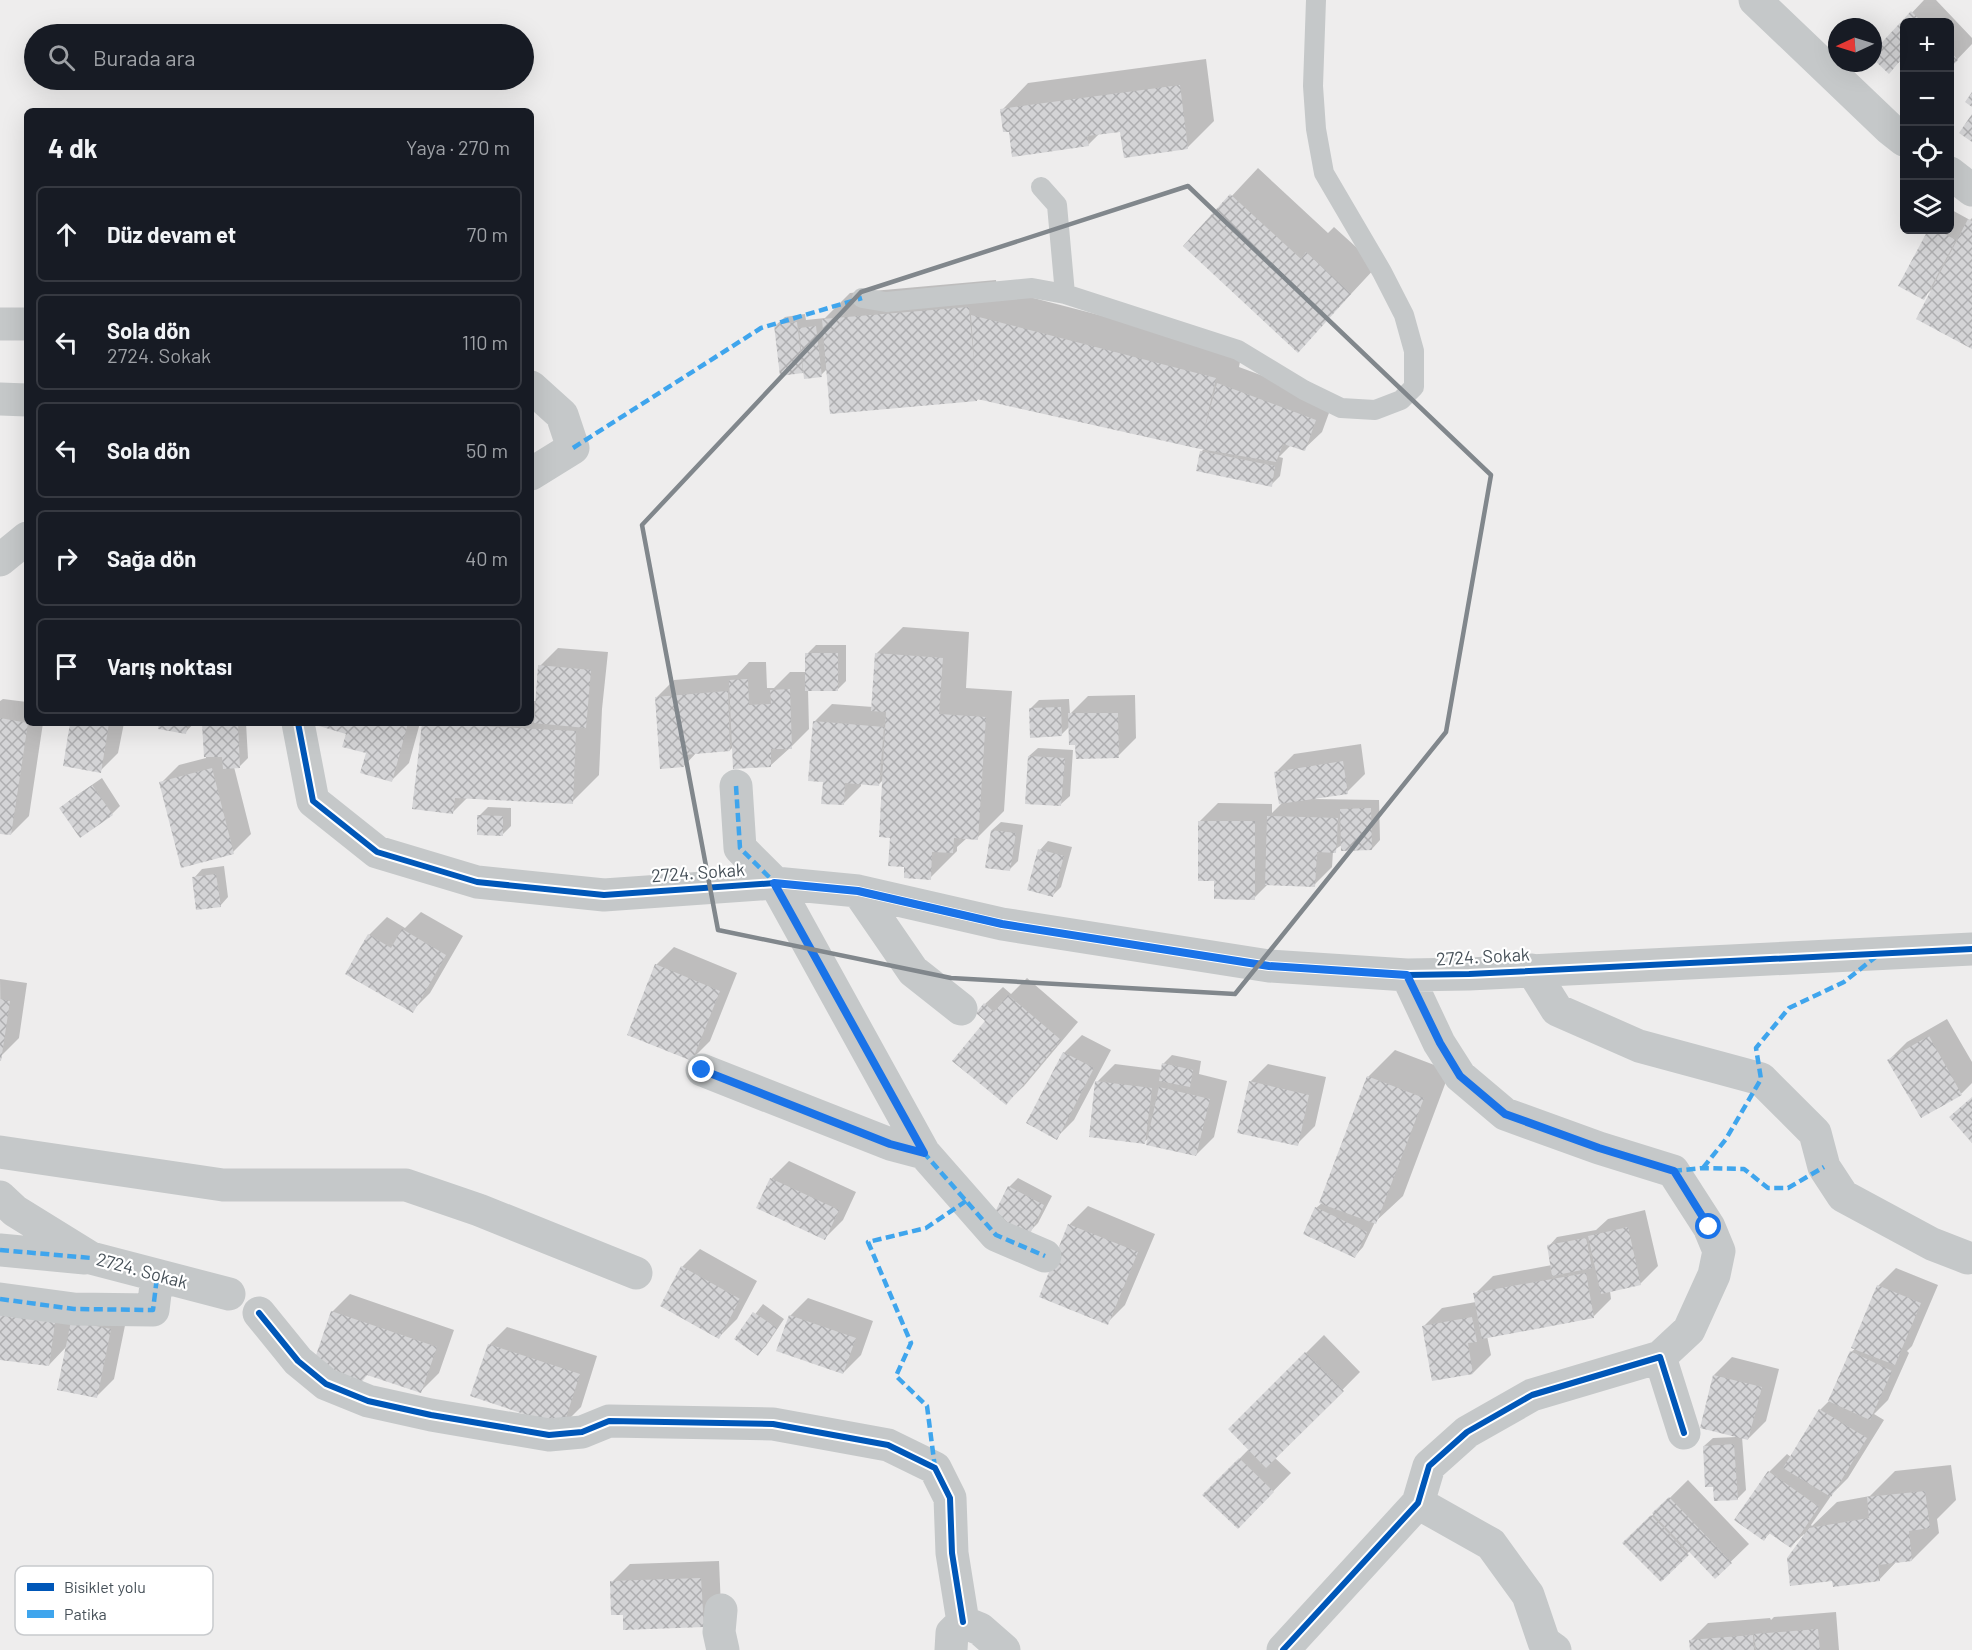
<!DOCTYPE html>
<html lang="tr">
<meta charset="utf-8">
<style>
:root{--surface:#171b24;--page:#242831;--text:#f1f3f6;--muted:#9ea1a6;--line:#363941}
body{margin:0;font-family:Barlow,sans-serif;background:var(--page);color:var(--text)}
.controls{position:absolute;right:18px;top:18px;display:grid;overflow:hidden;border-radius:9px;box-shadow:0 6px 24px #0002}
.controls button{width:54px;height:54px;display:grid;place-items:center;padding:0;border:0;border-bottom:2px solid var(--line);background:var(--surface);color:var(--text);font:30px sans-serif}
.compass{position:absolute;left:1828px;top:18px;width:54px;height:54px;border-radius:50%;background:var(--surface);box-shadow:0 6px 24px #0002;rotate:266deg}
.stop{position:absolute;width:18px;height:18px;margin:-14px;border:4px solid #1a73e8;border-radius:50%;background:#fff}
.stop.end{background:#1a73e8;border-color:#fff;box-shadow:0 2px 6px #0008}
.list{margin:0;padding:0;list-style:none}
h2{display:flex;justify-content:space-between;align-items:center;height:78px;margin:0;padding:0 24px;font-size:26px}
h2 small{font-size:20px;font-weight:400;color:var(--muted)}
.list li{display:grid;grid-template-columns:39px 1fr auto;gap:18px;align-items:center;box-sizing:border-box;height:96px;margin:0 12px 12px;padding:0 12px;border:2px solid var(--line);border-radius:9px}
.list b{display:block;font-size:22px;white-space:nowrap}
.list p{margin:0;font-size:20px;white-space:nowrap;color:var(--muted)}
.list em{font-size:20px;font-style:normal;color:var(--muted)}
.icon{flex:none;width:33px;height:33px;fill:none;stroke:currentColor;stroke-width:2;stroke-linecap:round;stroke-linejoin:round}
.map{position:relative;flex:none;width:1972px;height:1650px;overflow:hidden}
.search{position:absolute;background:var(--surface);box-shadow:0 6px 24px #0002;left:24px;top:24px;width:510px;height:66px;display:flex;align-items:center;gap:15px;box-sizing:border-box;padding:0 21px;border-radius:33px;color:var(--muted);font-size:22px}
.panel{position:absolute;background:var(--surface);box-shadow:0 6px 24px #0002;left:24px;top:108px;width:510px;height:618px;border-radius:9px}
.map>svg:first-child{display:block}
.shadow{fill:#0003}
.building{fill:url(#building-cross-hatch)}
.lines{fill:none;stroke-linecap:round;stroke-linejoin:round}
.lane{stroke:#c5c8c9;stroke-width:20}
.street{stroke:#c5c8c9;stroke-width:33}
.quiet{stroke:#3fa5ed;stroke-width:4.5;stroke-dasharray:9 4.5;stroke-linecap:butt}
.cycleway-casing{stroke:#fff;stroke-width:10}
.cycleway{stroke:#0057b8;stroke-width:6}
.route{stroke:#1a73e8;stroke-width:8}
.marked{fill:none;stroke:#81878c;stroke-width:4.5;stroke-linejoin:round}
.labels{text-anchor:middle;stroke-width:4.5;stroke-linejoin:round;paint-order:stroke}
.street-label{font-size:18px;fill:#465058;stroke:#fff}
.key{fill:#fff;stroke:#c8cacd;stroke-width:1.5}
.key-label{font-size:16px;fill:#465058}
</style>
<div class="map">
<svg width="1972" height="1650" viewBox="0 0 1972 1650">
<defs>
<pattern id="building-cross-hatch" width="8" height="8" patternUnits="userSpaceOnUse" patternTransform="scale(1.5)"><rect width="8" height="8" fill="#d4d4d6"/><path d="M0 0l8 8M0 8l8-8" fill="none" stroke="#aeaeb0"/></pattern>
</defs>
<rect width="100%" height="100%" fill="#eeeded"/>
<path class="shadow" d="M1924 0H1936L1972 38V44L1950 67V22H1904V57L1889 72 1873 57V54Z
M1206 59 1214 121 1187 148 1122 130 1100 133 1088 145 1002 110 1028 83Z
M1258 168 1328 233 1334 227 1377 266 1298 351 1185 246Z
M1950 209 1970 220 1972 218V347L1933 288 1923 298 1900 285 1930 230H1950Z
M996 280 997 292 999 289 1242 352 1239 367 1333 402 1322 432 1304 449 1291 445 1279 457 1283 458 1280 476 1271 485 1201 452 1205 448 979 398 977 400 827 369 821 375 805 371 781 374 776 325 785 317 805 314 806 320 825 318 850 293Z
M903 627 969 632 966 688 1012 691 1004 811 977 838H967L957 847V851L930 878 906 865 891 836 884 779 879 784 861 783V786L843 804 825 781 814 722 832 704 873 707 876 654Z
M816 645H846V681L837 690 808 689 809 729 791 747 770 766 734 746 730 750 697 752 684 766 656 698 674 680 737 675 749 662H766L767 688H774L790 672H807V654Z
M558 648 608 652 602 709 599 775 572 802 468 797 453 812 414 808 423 723H531V701H537L540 666Z
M1135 695 1136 738 1118 756 1077 743 1070 726 1061 735 1031 708 1039 700 1069 699 1070 714 1088 696Z
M3 699 27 702V723H43L29 816 11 834 0 832V701Z
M72 723H124L118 753 100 771Z
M160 723H194L185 733Z
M204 723H246L248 758 239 767H234L251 834 233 852 161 783 179 765 206 758Z
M322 723H420L409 763 391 781 348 733Z
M1361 744 1365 774 1347 792 1312 799 1379 800 1380 840 1372 849 1343 844 1333 851 1332 867 1314 885 1269 883 1254 898 1215 879 1200 821 1218 803 1272 804V813L1281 804 1276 772 1294 754Z
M1038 748 1073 750 1070 796 1061 804 1029 756Z
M102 778 120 806 112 814 61 808 70 800Z
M488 807 511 808V826L503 834 479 816Z
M1001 822 1023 825 1018 861 1010 869 992 830Z
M1048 841 1072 847 1061 887 1053 895 1040 850Z
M224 866 228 897 220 906 194 878 202 869Z
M421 912 463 936 430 993 412 1011 369 935 387 917 405 928Z
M674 947 737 973 710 1041 692 1059 656 965Z
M1027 978 1078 1022 1024 1086 1006 1103 985 1004 1003 987 1011 994Z
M0 979 27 983 19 1038 1 1056Z
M1947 1019 1972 1062V1083L1962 1093 1922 1116 1889 1060 1907 1042Z
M1082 1035 1111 1050 1074 1120 1056 1138 1028 1123 1064 1053Z
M1395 1050 1450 1071 1403 1196 1375 1222 1363 1247 1355 1256 1316 1208 1322 1203 1368 1077Z
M1172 1055 1201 1061 1199 1074 1227 1081 1214 1137 1196 1155 1149 1138 1144 1142 1097 1082 1115 1064 1162 1070 1163 1064Z
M1268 1064 1326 1077 1315 1126 1297 1144 1250 1082Z
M789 1161 856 1192 843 1220 825 1238 771 1179Z
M1018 1178 1052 1196 1038 1223 1029 1232 1009 1187Z
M1088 1206 1155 1234 1125 1305 1107 1323 1041 1296 1070 1224Z
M1645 1210 1658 1266 1640 1284 1610 1291 1611 1299 1593 1317 1487 1336 1491 1355 1473 1373 1424 1326 1442 1308 1476 1302 1475 1294 1493 1276 1552 1265 1549 1246 1557 1237 1596 1230 1608 1219Z
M700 1249 757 1281 737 1319 719 1337 682 1267Z
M1896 1268 1938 1285 1912 1346 1907 1351 1909 1353 1888 1400 1874 1414 1884 1420 1848 1478 1833 1493 1811 1525 1812 1526 1837 1502 1870 1496 1895 1471 1951 1465 1956 1500 1937 1519 1939 1533 1912 1560 1897 1561 1879 1580 1833 1579 1804 1534 1791 1546 1771 1532 1764 1539 1769 1472 1787 1454 1791 1457 1820 1410 1830 1400 1851 1352 1856 1348 1878 1286Z
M0 1288 128 1311 114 1379 96 1397 67 1346 49 1365 0 1358Z
M350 1294 454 1330 439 1373 421 1391 368 1373 332 1312Z
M808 1298 873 1321 861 1355 843 1373 790 1316Z
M763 1304 784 1319 766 1346 758 1354 736 1339Z
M507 1327 597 1356 581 1407 563 1425 489 1345Z
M1324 1335 1360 1372 1275 1458 1291 1473 1238 1527 1204 1495 1249 1449 1230 1429Z
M1732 1357 1779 1369 1766 1421 1748 1439 1742 1437 1746 1490 1737 1499 1714 1485 1704 1446 1713 1438 1736 1437 1714 1375Z
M1688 1480 1749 1544 1715 1577 1690 1551 1661 1580 1624 1543Z
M719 1561 721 1608 703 1626 612 1582 630 1564Z
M1836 1612 1839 1650H1691L1690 1641 1708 1623 1770 1618 1771 1620 1774 1617Z"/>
<path class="building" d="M1911 11 1922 22H1904V56L1889 74 1873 59V52Z
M1950 51 1958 60 1950 68Z
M1180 85 1188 149 1124 158 1120 132 1087 136 1089 146 1012 157 1009 132H1003L1000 109Z
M1972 92V107L1965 102Z
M1972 114V142L1959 133Z
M1230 194 1301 259 1306 252 1351 294 1298 353 1183 246Z
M1968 219 1972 221V349L1916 319Z
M1928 230H1937L1956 240 1924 300 1898 286Z
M969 307 975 373 971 315 1216 378 1203 435 1217 383 1316 420 1305 451 1283 444 1276 462 1200 449 977 399V401L830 414 822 319Z
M797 322 803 373 780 376 774 325Z
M816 326 822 377 804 379 799 328Z
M1200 451 1275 466 1272 487 1196 471Z
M805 653H838V691H805Z
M875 653 943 658 939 714 986 717 978 840 954 838 953 853 932 852 931 880 904 878V867L888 866 890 838 879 837 886 712 871 711Z
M538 665 591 670 586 728 534 723Z
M748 679 749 705 771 704 770 690 790 689 792 749H771V767L733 769 729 680Z
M728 691 730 751 684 755V767L660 769 655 697Z
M1061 707 1062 736 1030 738 1029 708Z
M1068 713H1118L1119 758 1076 759 1075 745H1069Z
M0 718 28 723 11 835 0 834Z
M813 721 884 727 879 786 845 783 844 805 821 804 823 782 808 781Z
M70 723H109L101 773 63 766Z
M159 723H188L186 734 158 729Z
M202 723H238L240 768 223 769 222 757H204Z
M320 723H408L392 782 360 773 366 753 342 747 346 734 319 726Z
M422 723 576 731 573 804 455 798 453 814 412 809Z
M1028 756 1065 758 1061 806 1025 804Z
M1343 761 1348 794 1279 804 1274 772Z
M212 768 234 854 181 868 159 782Z
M92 785 113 815 80 838 59 808Z
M1371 808 1372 850 1341 851 1340 809Z
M477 815 503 816V836L477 835Z
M1267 816 1338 818 1336 853 1317 852 1315 887 1265 885Z
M1198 821H1255V900L1214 899V881H1198Z
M991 830 1016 833 1010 871 985 868Z
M1038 849 1064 856 1053 897 1027 890Z
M216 874 221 907 196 910 192 877Z
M402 929 446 955 413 1013 345 974 368 934 391 948Z
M655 964 720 991 692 1061 627 1035Z
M1008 995 1061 1040 1006 1105 952 1061 985 1021 976 1013 984 1003 994 1012Z
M0 999 10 1001 1 1061H0Z
M1929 1036 1962 1095 1921 1118 1887 1060Z
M1063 1052 1094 1068 1057 1140 1026 1123Z
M1162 1063 1193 1070 1190 1087 1159 1081Z
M1367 1076 1424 1098 1376 1224 1319 1203Z
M1095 1081 1152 1088 1145 1144 1089 1137Z
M1249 1081 1309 1095 1298 1146 1237 1133Z
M1159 1087 1210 1099 1196 1156 1146 1145Z
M1972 1097V1143L1949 1117Z
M770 1178 839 1210 825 1240 756 1208Z
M1008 1186 1044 1205 1030 1234 993 1216Z
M1315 1207 1367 1232 1355 1258 1303 1234Z
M1068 1224 1138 1252 1108 1325 1039 1297Z
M1628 1227 1641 1285 1601 1294 1588 1236Z
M1586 1238 1592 1268 1552 1276 1547 1245Z
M681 1266 740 1299 719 1339 660 1306Z
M1586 1273 1594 1318 1482 1339 1473 1293Z
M1877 1285 1921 1303 1895 1365 1851 1348Z
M0 1308 56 1316 49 1366 0 1360Z
M331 1311 437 1347 421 1393 367 1375 361 1383 312 1367Z
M753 1312 777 1328 758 1356 734 1339Z
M789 1315 856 1338 843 1374 776 1351Z
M1472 1317 1477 1342 1468 1343 1473 1374 1432 1381 1422 1326Z
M71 1321 111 1329 97 1398 57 1390Z
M488 1344 580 1374 563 1427 470 1396Z
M1850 1351 1892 1371 1870 1420 1828 1401Z
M1305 1352 1344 1391 1266 1468 1228 1429Z
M1713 1375 1762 1387 1748 1440 1700 1428Z
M1819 1409 1867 1438 1831 1497 1783 1468Z
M1734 1444 1738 1500 1714 1501 1713 1487H1705L1703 1446Z
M1239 1458 1274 1492 1238 1529 1202 1495Z
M1768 1471 1819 1507 1791 1548 1769 1533 1764 1541 1734 1520Z
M1925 1491 1930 1528 1909 1531 1912 1561 1878 1565 1880 1581 1833 1587 1832 1581 1790 1586 1787 1558 1809 1528 1869 1518 1867 1497Z
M1669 1497 1732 1563 1715 1579 1652 1513Z
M1651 1515 1689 1555 1661 1582 1622 1543Z
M701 1578 704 1627 623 1630V1615H611L610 1581Z
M1818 1629 1820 1650H1756L1754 1634Z
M1753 1635 1754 1650H1690L1689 1640Z"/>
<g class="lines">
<path class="lane" d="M1041 187 1057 205 1065 294
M862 298 886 302 1032 288 1065 294 1238 350 1304 390 1341 408 1375 410 1401 400 1414 387V351L1404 315 1382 272 1324 173 1316 129 1313 86 1316 0"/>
<path class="street" d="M1755 0 1890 129 1904 140
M1950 173 1972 190
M0 324H27
M531 387 562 415 573 448 531 474
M0 399 27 400
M0 560 27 538
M298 723 313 801 377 852 477 882 604 895 775 883 858 891 1002 924 1269 966 1407 975 1469 974 1972 949
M736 786 740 848 775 883 924 1153 996 1235 1045 1256
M858 891 913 971 961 1009
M1532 970 1557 1010 1639 1046 1761 1079 1815 1133 1824 1167 1843 1196 1932 1244 1968 1258
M1407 975 1439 1043 1460 1076 1505 1114 1599 1148 1673 1171 1709 1227 1719 1251 1714 1275 1689 1330 1660 1357
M702 1070 890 1144 924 1153
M0 1152 223 1185H406L479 1210 636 1273
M0 1197 15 1211 91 1258 229 1294
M0 1250 85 1258
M0 1299 74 1309 153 1310 157 1277
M259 1313 298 1361 326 1384 368 1401 431 1415 549 1435 582 1432 609 1421 773 1424 888 1445 935 1468 950 1498 952 1553 963 1622
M1418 1503 1491 1544 1528 1595 1544 1642 1555 1650
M721 1610 719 1632 723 1650
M963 1622 980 1629 1004 1650
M951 1650 952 1633 963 1622
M1283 1650 1418 1503 1429 1466 1467 1432 1532 1395 1660 1357 1684 1433"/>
<path class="quiet" d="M573 448 761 328 862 298
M736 786 740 848 775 883 924 1153 996 1235 1045 1256
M702 1070 890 1144 924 1153
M1703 1168 1726 1139 1761 1079 1756 1048 1789 1008 1844 982 1878 955
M1673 1171 1703 1168 1744 1169 1768 1188H1788L1824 1167
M0 1250 91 1258
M0 1299 74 1309 153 1310 157 1277
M935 1468 927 1406 896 1376 911 1343 868 1242 926 1228 966 1201"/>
<defs>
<path id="cycleway" d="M298 723 313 801 377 852 477 882 604 895 775 883 858 891 1002 924 1269 966 1407 975 1469 974 1972 949
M259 1313 298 1361 326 1384 368 1401 431 1415 549 1435 582 1432 609 1421 773 1424 888 1445 935 1468 950 1498 952 1553 963 1622
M1283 1650 1418 1503 1429 1466 1467 1432 1532 1395 1660 1357 1684 1433"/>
</defs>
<use href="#cycleway" class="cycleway-casing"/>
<use href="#cycleway" class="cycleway"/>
</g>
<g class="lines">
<path class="route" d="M702 1070 890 1144 924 1153 774 883 858 891 1002 924 1269 966 1407 975 1440 1043 1460 1076 1505 1114 1599 1148 1674 1171 1709 1227"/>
</g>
<path class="marked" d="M1188 186 1491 475 1446 732 1235 994 951 978 718 930 642 525 861 292Z"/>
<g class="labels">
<g class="street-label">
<text transform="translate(698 873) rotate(-4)" y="6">2724. Sokak</text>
<text transform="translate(1483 957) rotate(-3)" y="6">2724. Sokak</text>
<text transform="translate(142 1271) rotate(15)" y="6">2724. Sokak</text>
</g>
</g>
<rect x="15" y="1566" width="198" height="69" rx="9" class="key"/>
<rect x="27" y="1583" width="27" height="8" fill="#0057b8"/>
<rect x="27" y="1610" width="27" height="8" fill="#3fa5ed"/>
<g class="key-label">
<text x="64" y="1593">Bisiklet yolu</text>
<text x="64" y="1620">Patika</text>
</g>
</svg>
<div class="controls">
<button>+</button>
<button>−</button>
<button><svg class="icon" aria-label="locate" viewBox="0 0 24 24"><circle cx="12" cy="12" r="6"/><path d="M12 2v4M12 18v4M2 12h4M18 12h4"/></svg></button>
<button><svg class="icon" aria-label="layers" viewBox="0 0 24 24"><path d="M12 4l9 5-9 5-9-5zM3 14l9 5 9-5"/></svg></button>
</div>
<svg class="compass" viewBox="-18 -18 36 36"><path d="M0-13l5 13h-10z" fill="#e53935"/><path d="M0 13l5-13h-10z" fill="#9ea1a6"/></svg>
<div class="stop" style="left:1709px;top:1227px"></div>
<div class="stop end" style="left:702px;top:1070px"></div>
<div class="search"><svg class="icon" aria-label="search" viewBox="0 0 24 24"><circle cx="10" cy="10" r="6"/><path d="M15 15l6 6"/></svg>Burada ara</div>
<section class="panel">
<h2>4 dk<small>Yaya · 270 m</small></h2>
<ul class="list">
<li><svg class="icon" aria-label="ahead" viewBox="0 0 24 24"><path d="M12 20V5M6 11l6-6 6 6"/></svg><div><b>Düz devam et</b></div><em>70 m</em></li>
<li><svg class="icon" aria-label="left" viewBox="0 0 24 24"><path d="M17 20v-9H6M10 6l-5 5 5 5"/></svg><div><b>Sola dön</b><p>2724. Sokak</p></div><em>110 m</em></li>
<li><svg class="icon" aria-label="left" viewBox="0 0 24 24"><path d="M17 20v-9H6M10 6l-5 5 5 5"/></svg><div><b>Sola dön</b></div><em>50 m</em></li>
<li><svg class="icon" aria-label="right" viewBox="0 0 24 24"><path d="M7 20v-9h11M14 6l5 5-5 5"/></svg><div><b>Sağa dön</b></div><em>40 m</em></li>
<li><svg class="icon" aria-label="arrive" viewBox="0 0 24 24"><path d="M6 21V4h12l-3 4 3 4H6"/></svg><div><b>Varış noktası</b></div></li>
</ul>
</section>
</div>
